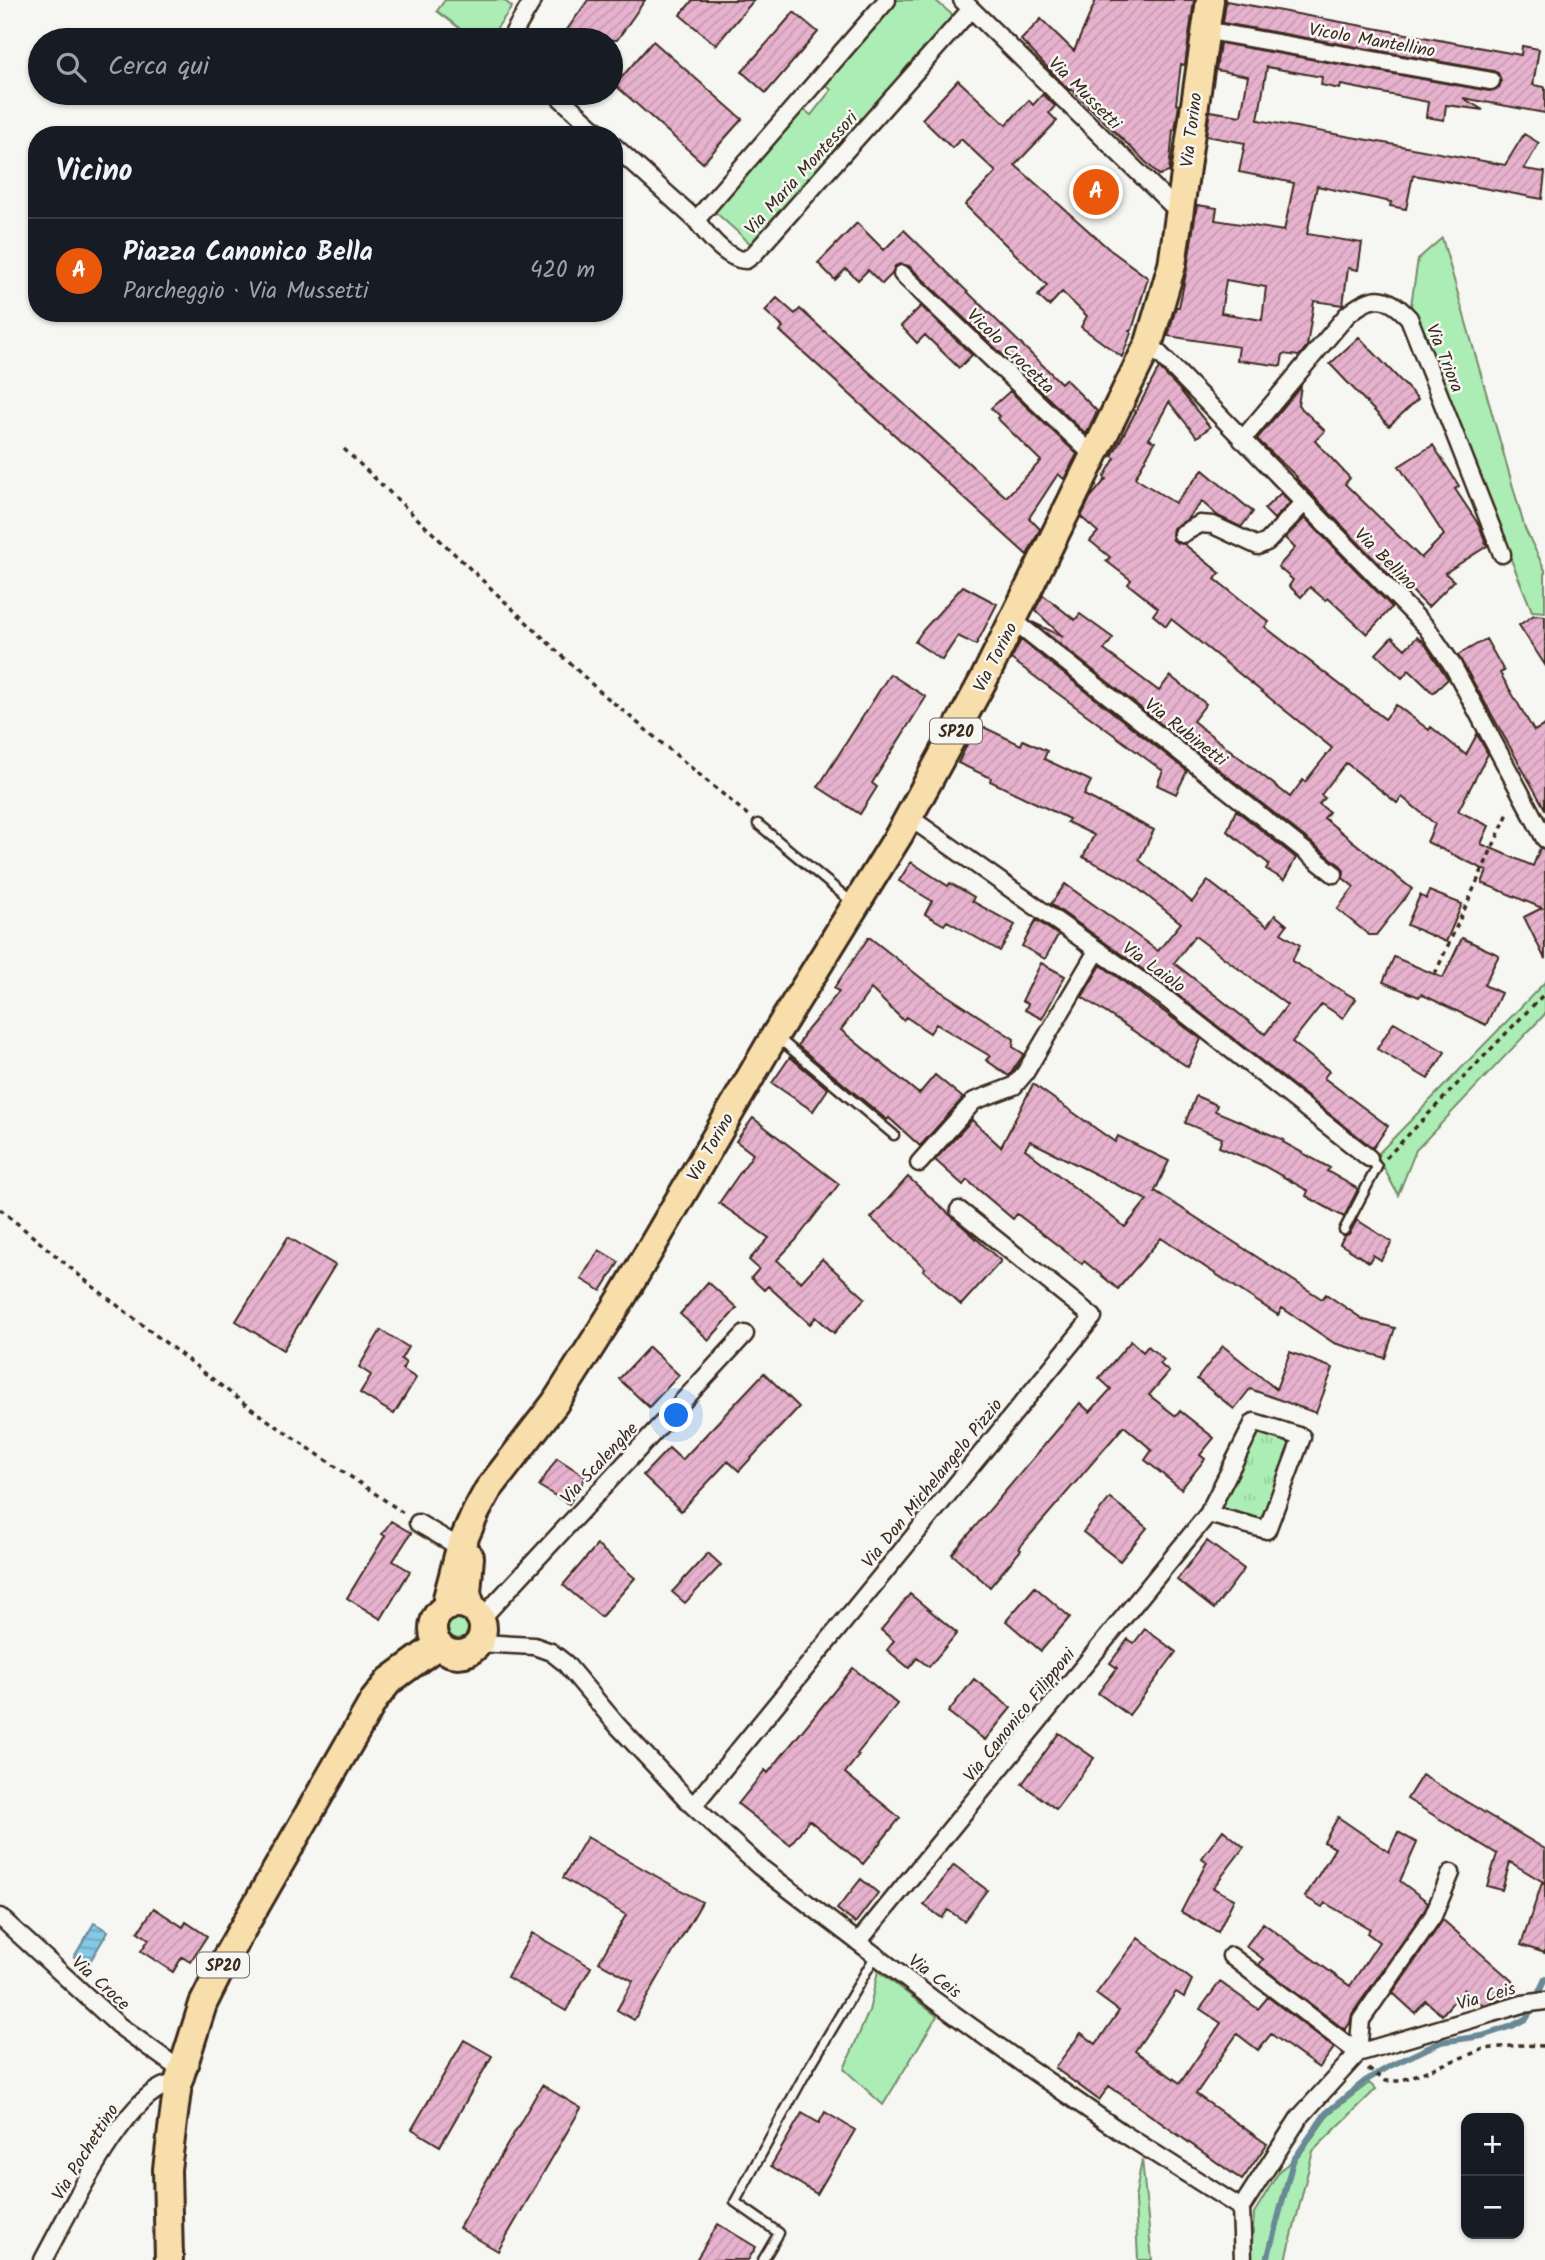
<!DOCTYPE html>
<html lang="it">
<meta charset="utf-8">
<style>
:root{--surface:#171b24;--page:#242831;--text:#f1f3f6;--muted:#9ea1a6;--line:#363941;--accent:#ea580c}
body{margin:0;font-family:Kalam,sans-serif;background:var(--page);color:var(--text)}
.controls{position:absolute;right:21px;bottom:21px;display:grid;overflow:hidden;border-radius:14px;box-shadow:0 2px 5px #0004}
.controls button{width:63px;height:63px;display:grid;place-items:center;padding:0;border:0;border-bottom:2px solid var(--line);background:var(--surface);color:var(--text);font:35px sans-serif}
.you{position:absolute;left:677px;top:1416px;width:24px;height:24px;margin:-18px;border:5px solid #fff;border-radius:50%;background:#1a73e8;box-shadow:0 0 0 10px #1a73e833}
.badge{display:grid;place-items:center;width:46px;height:46px;border-radius:50%;background:var(--accent);color:#fff;font-size:23px;font-weight:700}
.pin{position:absolute;translate:-50% -50%;border:4px solid #fff;box-shadow:0 2px 7px #0006}
.list{margin:0;padding:0;list-style:none}
h2{display:flex;justify-content:space-between;align-items:center;height:91px;margin:0;padding:0 28px;font-size:30px}
h2 small{font-size:23px;font-weight:400;color:var(--muted)}
.list li{display:grid;grid-template-columns:46px 1fr auto;gap:21px;align-items:center;box-sizing:border-box;height:105px;padding:0 28px;border-top:2px solid var(--line)}
.list b{display:block;font-size:26px;white-space:nowrap}
.list p{margin:0;font-size:23px;white-space:nowrap;color:var(--muted)}
.list em{font-size:23px;font-style:normal;color:var(--muted)}
.icon{flex:none;width:38px;height:38px;fill:none;stroke:currentColor;stroke-width:2;stroke-linecap:round;stroke-linejoin:round}
.map{position:relative;flex:none;width:1545px;height:2260px;overflow:hidden}
.search{position:absolute;background:var(--surface);box-shadow:0 2px 5px #0004;left:28px;top:28px;width:595px;height:77px;display:flex;align-items:center;gap:18px;box-sizing:border-box;padding:0 24px;border-radius:38px;color:var(--muted);font-size:26px}
.panel{position:absolute;background:var(--surface);box-shadow:0 2px 5px #0004;left:28px;top:126px;width:595px;height:196px;border-radius:28px}
.map>svg:first-child{display:block}
.grass{fill:#acedb6;stroke:#748c6a;stroke-width:2}
.park{fill:url(#park-tufts);stroke:#748c6a;stroke-width:2}
.water{fill:url(#water-rules);stroke:#678995;stroke-width:2}
.lines{fill:none;stroke-linecap:round;stroke-linejoin:round}
.stream{stroke:#678995;stroke-width:6}
.building{fill:url(#building-hatch);stroke:#3b2a1e;stroke-width:2;fill-rule:evenodd}
.lane-casing{stroke:#3b2a1e;stroke-width:13}
.street-casing{stroke:#3b2a1e;stroke-width:21}
.primary-casing{stroke:#3b2a1e;stroke-width:32}
.path{stroke:#3b2a1e;stroke-width:3.5;stroke-dasharray:5 5;stroke-linecap:butt}
.lane{stroke:#f6f6f2;stroke-width:8}
.street{stroke:#f6f6f2;stroke-width:16}
.primary{stroke:#f8deab;stroke-width:26}
.labels{text-anchor:middle;stroke-width:5;stroke-linejoin:round;paint-order:stroke}
.shield{fill:#f6f6f2;stroke:#73675e;stroke-width:2}
.shield-label{font-size:16px;font-weight:bold;fill:#3b2a1e}
.street-label{font-size:18px;fill:#3b2a1e;stroke:#f6f6f2}
</style>
<div class="map">
<svg width="1545" height="2260" viewBox="0 0 1545 2260">
<defs>
<pattern id="park-tufts" width="24" height="20" patternUnits="userSpaceOnUse" patternTransform="scale(1.75)"><rect width="24" height="20" fill="#acedb6"/><path d="M3 7l-1-3M5 7V3M7 7l1-3M15 17l-1-3M17 17v-4M19 17l1-3" fill="none" stroke="#95cb9c"/></pattern>
<pattern id="water-rules" width="6" height="5" patternUnits="userSpaceOnUse" patternTransform="scale(1.75)"><rect width="6" height="5" fill="#84c9e5"/><path d="M0 2.5h6" fill="none" stroke="#6da3b9"/></pattern>
<pattern id="building-hatch" width="6" height="6" patternUnits="userSpaceOnUse" patternTransform="scale(1.75)"><rect width="6" height="6" fill="#e7b2ce"/><path d="M-1 1l2-2M0 6l6-6M5 7l2-2" fill="none" stroke="#c799b0"/></pattern>
</defs>
<rect width="100%" height="100%" fill="#f6f6f2"/>
<filter id="ink" filterUnits="userSpaceOnUse"><feTurbulence type="fractalNoise" baseFrequency=".0143" numOctaves="2"/><feDisplacementMap in="SourceGraphic" scale="14" xChannelSelector="R" yChannelSelector="G"/><feConvolveMatrix kernelMatrix="1 2 1 2 8 2 1 2 1" color-interpolation-filters="sRGB"/></filter>
<g filter="url(#ink)">
<path class="grass" d="M445 0H504L512 7 488 40H475L437 11Z
M897 0H935L956 18 752 245 714 211 803 109 811 115 831 90 825 84Z
M1442 238 1525 529 1545 570V612L1532 611 1410 312 1418 259Z
M1545 982V1014L1416 1150 1398 1195 1377 1155Z
M443 1631a14 14 0 1 1 28 0a14 14 0 1 1-28 0Z
M878 1971 937 2016 883 2105 844 2069 869 2011Z
M1369 2083 1376 2089 1313 2151 1286 2260H1251L1254 2213 1280 2170 1300 2155 1330 2113Z
M1142 2159 1152 2260H1138L1135 2199Z"/>
<path class="park" d="M1254 1422 1302 1437 1267 1530 1208 1514Z"/>
<path class="water" d="M94 1923 108 1931 88 1965 74 1957Z"/>
<g class="lines">
<path class="stream" d="M1267 2260 1293 2161 1326 2113 1365 2081 1392 2065 1441 2042 1482 2036 1512 2026 1527 2018 1545 1979"/>
</g>
<path class="building" d="M588 0H645L617 40H572L564 34Z
M693 0H754L716 45 680 15Z
M1096 0H1194L1185 65 1181 64 1176 104 1179 105 1175 130H1173L1169 172 1159 175 1071 89 1070 91 1021 40 1041 19 1074 51Z
M1226 1 1521 55 1522 46 1539 49 1533 85 1545 87V113L1463 98 1483 110 1446 105 1444 120 1426 117 1428 102 1341 85 1340 89 1321 85 1322 77 1267 67 1258 120 1505 165 1524 134 1539 143 1524 169 1545 172 1542 199 1413 175 1406 209 1390 206 1391 202 1317 186 1307 234 1362 243 1358 270 1348 268 1343 305 1314 301 1307 346 1299 356 1283 354 1281 366 1237 360 1239 347 1168 336 1176 307H1179L1187 269 1197 205 1217 208 1215 220 1284 231 1294 183 1239 172 1245 143 1206 136 1210 111 1241 116 1248 76 1216 70 1220 43 1489 91 1499 88 1501 82 1498 73 1493 71 1223 23ZM1226 280 1266 287 1262 320 1221 313Z
M794 12 818 32 766 93 742 72Z
M653 41 742 119 703 163 615 85Z
M958 80 1006 125 1029 100 1033 105 1043 94 1055 106 1049 113 1057 121 1015 165 1109 249 1148 278 1132 330H1129L1131 333 1122 357 1081 327 1087 316 1062 292 1049 306 1038 296 1047 285 965 205 996 172 961 139 952 148 922 119Z
M857 223 884 250 904 230 1061 383 1065 379 1097 411 1086 434 909 266 900 264 895 266 892 274 882 284 868 270 858 280 846 269 835 280 818 263Z
M777 298 795 314 800 309 1006 497 1041 461 997 418 999 416 991 408 1010 391 1077 454 1064 479 1058 474 1029 518 1040 529 1027 555 780 331 783 327 765 311Z
M921 306 972 355 959 368 925 335 917 343 901 326Z
M1359 337 1418 399 1389 426 1330 364Z
M1159 368 1180 390 1210 427 1197 437 1169 402 1149 439 1155 442 1135 478 1175 503 1203 470 1253 512 1241 527 1218 516 1202 502 1186 520 1173 528 1172 535 1173 540 1177 543 1184 544 1220 573 1215 579 1269 622 1265 627 1385 719 1396 705 1429 730 1431 727 1466 755 1477 734 1488 754 1458 811 1489 826 1481 844 1533 866 1540 848 1545 849V959L1524 917 1542 908 1482 883 1487 871 1427 842 1435 824 1402 797 1397 803 1346 763 1321 795 1325 798 1319 804 1329 812 1324 818 1412 889 1376 935H1369L1337 909 1354 887 1343 878 1344 871 1341 866 1032 622 1063 637 1035 610 1043 595 1075 620 1080 614 1113 638 1104 650 1159 691 1170 676 1206 704 1193 721 1290 797 1303 780 1305 782 1332 748 1171 619 1166 626 1153 615 1158 608 1128 584 1131 580 1106 561 1110 557 1090 541 1098 532 1081 517 1090 498 1106 479 1104 477 1115 458 1112 456Z
M1301 386 1298 405 1325 431 1315 441 1350 478 1345 484 1421 558 1444 535 1399 466 1433 445 1459 486 1455 489 1479 525 1487 546 1445 573 1454 581 1428 607 1409 588 1406 592 1296 478 1297 477 1257 439Z
M1281 493 1290 503 1274 519 1264 509Z
M1305 518 1392 607 1367 634 1328 598 1325 600 1310 587 1301 597 1289 586 1293 580 1278 567 1295 548 1285 538Z
M963 586 997 604 976 645 958 636 942 660 915 642 923 630Z
M1534 615 1545 616V665L1519 625Z
M1392 637 1405 649 1417 637 1425 644 1448 679 1433 693 1409 670 1402 678 1376 654Z
M1486 639 1504 671 1500 673 1534 731 1545 725V809L1458 655Z
M1021 640 1187 771 1176 794 1157 785 1163 771 1011 659Z
M890 674 926 697 872 783 877 787 860 814 818 787Z
M977 724 1021 745 1023 740 1047 751 1044 759 1091 781 1084 795 1154 830 1139 860 1192 902 1208 881 1267 926 1275 915 1287 925 1281 933 1300 945 1292 961 1356 999 1343 1018 1322 1004 1292 1042 1329 1071 1324 1078 1388 1126 1373 1148 1170 989 1051 904 1065 884 1158 951 1181 923 1126 879 1083 857 1094 835 1067 822 1069 819 990 781 991 778 958 763ZM1195 936 1287 1005 1265 1034 1174 963Z
M1236 810 1296 858 1284 880 1266 869 1269 864 1227 831Z
M911 862 948 886 950 883 974 897 972 901 1015 925 1000 951 947 921 944 925 925 914 932 901 899 881Z
M1429 891 1462 904 1446 942 1407 925 1420 895 1426 899Z
M1036 920 1058 935 1045 959 1022 946Z
M869 937 925 981 1014 1039 1013 1047 1024 1054 1009 1076 986 1060 990 1056 936 1024 930 1033 906 1017 903 1020 871 989 841 1030 919 1094 935 1075 963 1098 920 1146 889 1118 887 1120 798 1046 804 1034 839 992 834 988Z
M1462 938 1499 955 1484 985 1501 993 1486 1025 1421 994 1419 997 1383 982 1394 957 1443 978Z
M1041 963 1065 976 1042 1019 1025 1010 1028 1004 1022 1001Z
M1101 965 1201 1039 1188 1067 1082 997Z
M1394 1022 1445 1052 1428 1079 1377 1049Z
M790 1057 828 1089 813 1111 772 1083Z
M1033 1084 1115 1142 1118 1136 1169 1161 1154 1193 1155 1191 1322 1299 1326 1294 1364 1320 1395 1328 1385 1358 1334 1343 1282 1308 1278 1315 1161 1238 1118 1289 1084 1261 1082 1264 1017 1214 1013 1219 967 1180 963 1185 935 1160 972 1120 1001 1147ZM1030 1141 1147 1200 1125 1227 1025 1149Z
M1196 1096 1217 1105 1215 1111 1284 1140 1283 1142 1330 1168 1327 1171 1358 1189 1344 1217 1306 1196 1308 1191 1264 1166 1219 1147 1222 1138 1185 1123Z
M753 1118 839 1184 796 1240 777 1260 801 1282 822 1259 865 1298 834 1333 816 1317 810 1324 768 1286 764 1290 751 1278 759 1269 749 1260 769 1238 719 1203 753 1154 736 1141Z
M908 1177 1001 1261 961 1305 923 1270 925 1268 871 1218Z
M1357 1220 1392 1242 1381 1260 1373 1255 1369 1262 1340 1244 1344 1236 1349 1234Z
M288 1237 335 1265 283 1350 236 1321Z
M599 1250 619 1262 601 1291 581 1279Z
M708 1282 737 1308 709 1340 680 1314Z
M381 1330 408 1347 401 1359 406 1363 402 1369 416 1378 394 1414 360 1393 371 1375 359 1367Z
M1131 1341 1143 1352 1148 1346 1164 1360 1160 1364 1169 1372 1149 1395 1176 1416 1180 1411 1214 1438 1200 1455 1205 1459 1181 1489 1145 1460 1152 1450 1124 1426 1019 1548 1021 1550 990 1587 952 1554 1080 1403 1090 1412 1111 1389 1099 1378Z
M1223 1346 1276 1389 1290 1352 1333 1368 1316 1413 1250 1389 1234 1409 1197 1379Z
M649 1347 679 1375 649 1407 619 1379Z
M764 1373 799 1407 739 1471 728 1461 681 1511 643 1475 669 1448 682 1460Z
M557 1458 586 1477 569 1504 539 1486Z
M1110 1498 1147 1528 1120 1561 1083 1532Z
M391 1521 411 1533 393 1561 410 1571 381 1619 347 1598 385 1536 382 1534Z
M1207 1541 1244 1569 1214 1609 1177 1580Z
M597 1545 635 1578 601 1617 563 1585Z
M708 1553 721 1565 685 1603 672 1592Z
M1035 1587 1070 1617 1041 1651 1006 1621Z
M910 1594 957 1633 929 1667 917 1658 909 1668 887 1650 894 1641 881 1630Z
M1145 1629 1176 1652 1129 1715 1098 1693 1117 1668 1110 1663 1128 1639 1134 1643Z
M853 1668 897 1704 857 1754 859 1755 845 1773 900 1818 863 1864 809 1820 790 1845 738 1804 765 1770 768 1773Z
M974 1679 1011 1708 985 1740 948 1712Z
M1059 1733 1094 1758 1056 1809 1022 1784Z
M1422 1775 1545 1849V1883L1510 1862 1502 1890 1487 1886 1497 1854 1407 1799Z
M1338 1817 1389 1852 1398 1832 1417 1843 1400 1881 1428 1902 1424 1911 1352 2014 1350 2023 1345 2030 1259 1965 1263 1959 1246 1946 1263 1923 1350 1986 1379 1942 1367 1933 1370 1929 1325 1903 1322 1907 1305 1897 1335 1848 1324 1842Z
M1223 1830 1244 1847 1213 1888 1234 1899 1218 1932 1181 1912 1207 1862 1202 1858Z
M587 1837 702 1902 634 2020 617 2010 633 1981 599 1962 626 1915 563 1878Z
M954 1865 987 1890 964 1921 948 1910 942 1918 924 1905Z
M861 1879 878 1893 855 1923 837 1909Z
M1542 1883 1545 1884V1953L1521 1945Z
M154 1908 183 1927 186 1922 207 1936 190 1962 182 1957 173 1972 141 1951 149 1939 138 1932Z
M1443 1920 1518 1986 1508 1998 1483 2005 1464 1989 1442 2015 1426 2001 1415 2013 1393 1993Z
M532 1933 591 1967 566 2011 507 1977Z
M1138 1938 1192 1980 1184 1997 1176 1992 1135 2051 1180 2083 1221 2023 1200 2009 1220 1982 1258 2009 1268 1997 1334 2048 1319 2068 1271 2034 1258 2050 1237 2034 1196 2094 1267 2144 1242 2180 1109 2086 1099 2100 1055 2068 1081 2033 1096 2044 1119 2011 1096 1994Z
M464 2040 492 2056 440 2146 412 2129Z
M542 2085 581 2108 498 2251 459 2228Z
M825 2112 855 2130 817 2194 771 2166 802 2113 819 2123Z
M718 2224 756 2247 748 2260H696Z"/>
<g class="lines">
<defs>
<path id="lane" d="M758 824 853 903
M777 1037 894 1135
M1344 1230 1377 1167 1369 1158
M763 2260 779 2233 735 2202 804 2076 876 1955"/>
<path id="street" d="M962 0 1180 213
M1204 30 1491 81
M514 40V32L533 0
M555 93 601 135
M614 146 696 220C707 235 727 260 746 260L754 254 971 9
M696 220 887 0
M902 274 1094 456
M1149 343 1427 628 1453 666 1545 839
M1242 440 1347 315C1372 294 1386 293 1409 318L1502 554
M1182 534 1200 524 1213 525 1258 546 1267 542 1304 503
M1013 620 1334 874
M909 817 1164 997 1369 1158
M919 1163 974 1101 1014 1086 1025 1073 1097 951
M418 1523 466 1551
M481 1619 745 1334
M479 1643 534 1646 551 1652 565 1663 617 1725 693 1806 760 1867 934 2000 1023 2064 1121 2132 1241 2208
M693 1806 1093 1317 959 1210
M0 1917 118 2025 182 2071
M859 1941 1208 1514 1254 1422 1302 1437 1267 1530 1208 1514
M1231 1956 1358 2053 1523 2004 1545 2001
M1241 2208 1299 2118 1358 2053 1361 2020 1433 1916 1451 1873
M1241 2208 1243 2260
M43 2260C66 2218 120 2106 162 2087 166 2085 173 2084 178 2083"/>
<path id="primary" d="M470 1557 467 1593 472 1608
M433 1629a25 25 0 1 1 50 0a25 25 0 1 1-50 0Z
M448 1607 447 1598 460 1548 476 1512 488 1490 555 1403 623 1296 775 1035 899 835 984 679 1149 343 1172 265 1210 0
M169 2260 167 2169 178 2083 203 2004 228 1954 374 1700 389 1681 438 1645"/>
</defs>
<use href="#lane" class="lane-casing"/>
<use href="#street" class="street-casing"/>
<use href="#primary" class="primary-casing"/>
<path class="path" d="M344 449 597 689 749 816
M1435 974 1509 811
M1386 1158 1545 993
M0 1209 91 1285 250 1408 405 1514
M1368 2069 1386 2081H1400L1484 2049 1519 2045 1545 2046"/>
<use href="#lane" class="lane"/>
<use href="#street" class="street"/>
<use href="#primary" class="primary"/>
</g>
</g>
<g class="labels">
<g class="shield">
<rect x="930" y="718.5" width="52" height="25" rx="5"/>
<rect x="197" y="1952.5" width="52" height="25" rx="5"/>
</g>
<g class="shield-label">
<text x="956" y="737">SP20</text>
<text x="223" y="1971">SP20</text>
</g>
<g class="street-label">
<text transform="translate(1372 40) rotate(10)" y="6">Vicolo Mantellino</text>
<text transform="translate(1085 93) rotate(45)" y="6">Via Mussetti</text>
<text transform="translate(1191 130) rotate(-83)" y="6">Via Torino</text>
<text transform="translate(801 173) rotate(-48)" y="6">Via Maria Montessori</text>
<text transform="translate(1011 351) rotate(44)" y="6">Vicolo Crocetta</text>
<text transform="translate(1445 358) rotate(68)" y="6">Via Triora</text>
<text transform="translate(1386 559) rotate(45)" y="6">Via Bellino</text>
<text transform="translate(995 657) rotate(-63)" y="6">Via Torino</text>
<text transform="translate(1186 732) rotate(38)" y="6">Via Rubinetti</text>
<text transform="translate(1154 967) rotate(36)" y="6">Via Laiolo</text>
<text transform="translate(710 1147) rotate(-60)" y="6">Via Torino</text>
<text transform="translate(599 1463) rotate(-47)" y="6">Via Scalenghe</text>
<text transform="translate(932 1483) rotate(-51)" y="6">Via Don Michelangelo Pizzio</text>
<text transform="translate(1019 1715) rotate(-51)" y="6">Via Canonico Filipponi</text>
<text transform="translate(935 1976) rotate(37)" y="6">Via Ceis</text>
<text transform="translate(101 1983) rotate(42)" y="6">Via Croce</text>
<text transform="translate(1486 1996) rotate(-16)" y="6">Via Ceis</text>
<text transform="translate(85 2152) rotate(-58)" y="6">Via Pochettino</text>
</g>
</g>
</svg>
<div class="controls">
<button>+</button>
<button>−</button>
</div>
<div class="you"></div>
<div class="pin badge" style="left:1096px;top:192px">A</div>
<div class="search"><svg class="icon" aria-label="search" viewBox="0 0 24 24"><circle cx="10" cy="10" r="6"/><path d="M15 15l6 6"/></svg>Cerca qui</div>
<section class="panel">
<h2>Vicino<small></small></h2>
<ul class="list">
<li><span class="badge">A</span><div><b>Piazza Canonico Bella</b><p>Parcheggio · Via Mussetti</p></div><em>420 m</em></li>
</ul>
</section>
</div>
